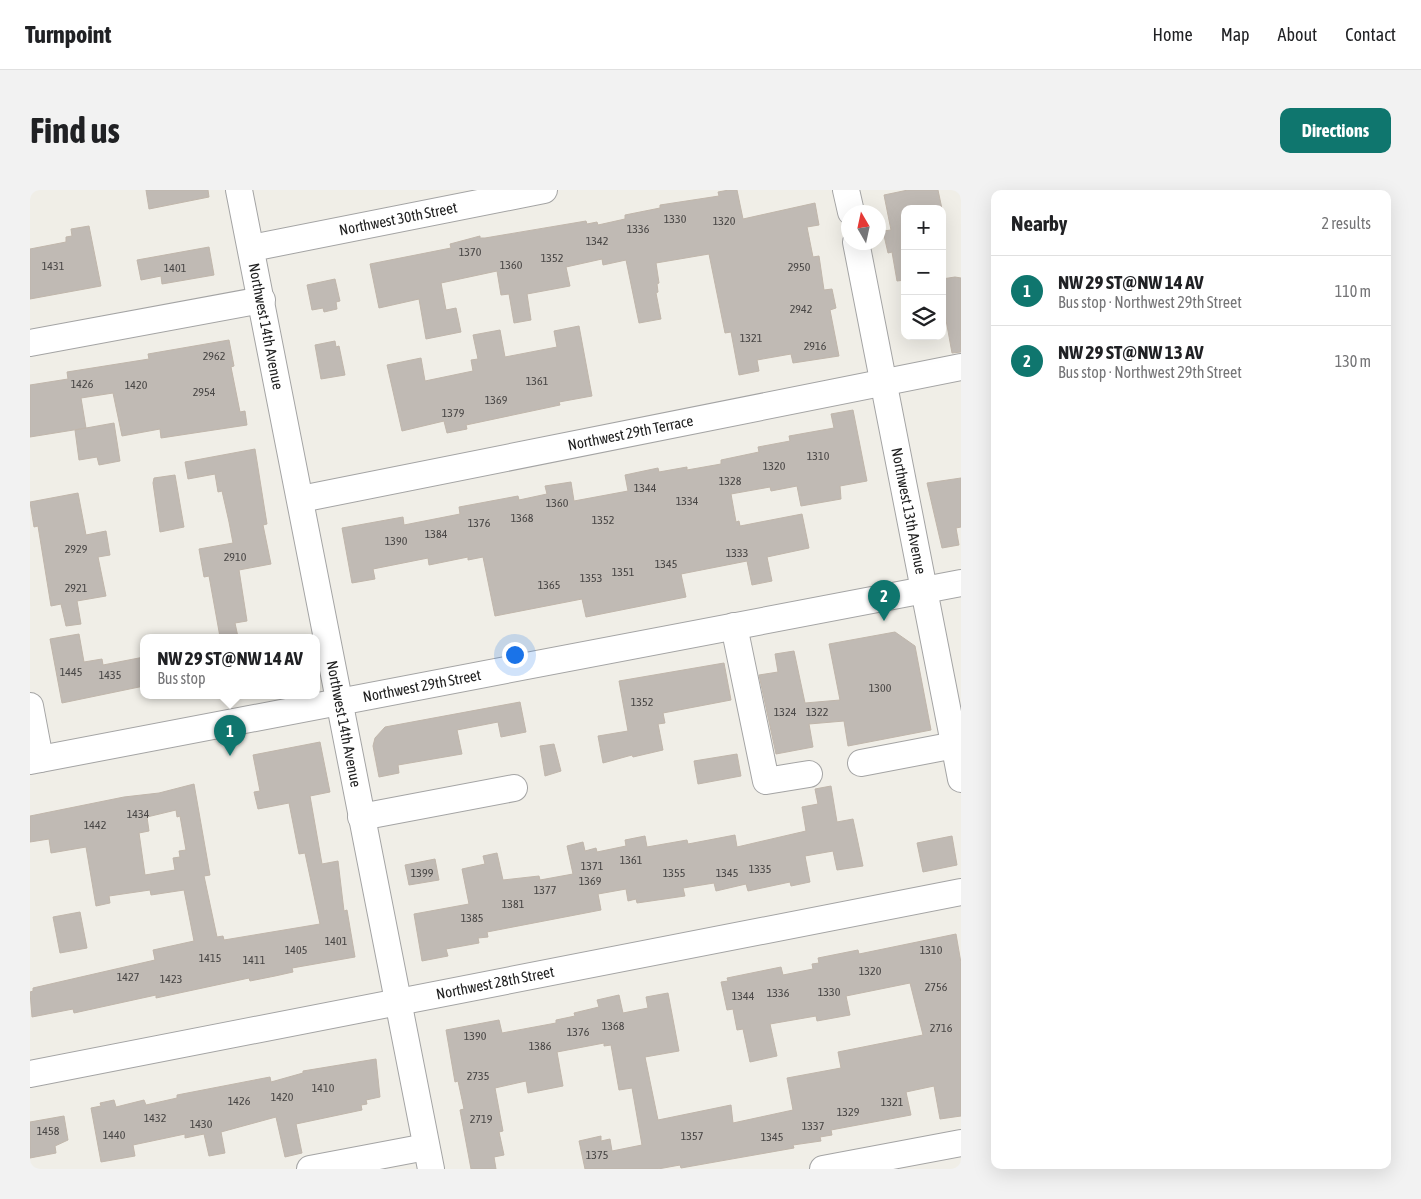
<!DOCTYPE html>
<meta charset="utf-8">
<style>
:root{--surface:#fff;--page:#f2f2f2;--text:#202124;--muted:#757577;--line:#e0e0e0;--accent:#0f766e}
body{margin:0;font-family:"Asap Condensed",sans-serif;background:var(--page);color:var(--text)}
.controls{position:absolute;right:15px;top:15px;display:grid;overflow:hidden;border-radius:10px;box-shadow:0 5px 20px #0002}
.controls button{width:45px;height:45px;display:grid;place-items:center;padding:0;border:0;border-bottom:1px solid var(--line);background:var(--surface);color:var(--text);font:25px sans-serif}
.compass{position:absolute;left:811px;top:15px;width:45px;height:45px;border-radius:50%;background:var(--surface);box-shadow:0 5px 20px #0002;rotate:351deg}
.you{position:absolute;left:484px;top:464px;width:18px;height:18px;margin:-12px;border:4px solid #fff;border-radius:50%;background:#1a73e8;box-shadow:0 0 0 8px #1a73e833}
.badge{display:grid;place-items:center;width:32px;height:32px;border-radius:50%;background:var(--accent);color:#fff;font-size:16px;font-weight:700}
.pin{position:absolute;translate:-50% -41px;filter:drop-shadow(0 1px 2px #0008)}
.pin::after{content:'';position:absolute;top:26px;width:18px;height:15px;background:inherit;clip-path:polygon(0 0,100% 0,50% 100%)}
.popup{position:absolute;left:110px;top:444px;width:180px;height:65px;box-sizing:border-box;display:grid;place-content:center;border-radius:10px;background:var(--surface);filter:drop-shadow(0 1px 4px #0005);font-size:16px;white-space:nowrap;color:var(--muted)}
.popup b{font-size:19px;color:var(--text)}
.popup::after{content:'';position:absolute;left:50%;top:100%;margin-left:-10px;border:10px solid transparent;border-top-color:var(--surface)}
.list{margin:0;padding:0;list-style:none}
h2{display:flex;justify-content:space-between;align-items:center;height:65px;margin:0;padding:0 20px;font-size:21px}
h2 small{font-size:16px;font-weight:400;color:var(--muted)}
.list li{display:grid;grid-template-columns:32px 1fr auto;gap:15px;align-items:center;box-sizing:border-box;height:70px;padding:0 20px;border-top:1px solid var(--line)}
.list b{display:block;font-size:19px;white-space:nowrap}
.list p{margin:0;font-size:16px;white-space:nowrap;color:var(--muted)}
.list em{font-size:16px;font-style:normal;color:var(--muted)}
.icon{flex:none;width:28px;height:28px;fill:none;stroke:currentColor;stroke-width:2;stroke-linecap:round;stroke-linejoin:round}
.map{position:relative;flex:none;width:931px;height:979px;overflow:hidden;border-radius:10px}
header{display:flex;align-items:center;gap:30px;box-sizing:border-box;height:70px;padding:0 25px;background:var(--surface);border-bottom:1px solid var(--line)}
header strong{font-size:24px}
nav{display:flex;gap:28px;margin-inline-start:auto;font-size:18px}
.intro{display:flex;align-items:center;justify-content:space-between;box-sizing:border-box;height:120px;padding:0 30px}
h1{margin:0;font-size:35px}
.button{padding:12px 22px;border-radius:10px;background:var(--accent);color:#fff;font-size:18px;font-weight:700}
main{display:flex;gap:30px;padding:0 30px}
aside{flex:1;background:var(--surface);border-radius:10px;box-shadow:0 5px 20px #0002}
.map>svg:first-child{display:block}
.building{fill:#c0bab4;stroke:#c0b6ab;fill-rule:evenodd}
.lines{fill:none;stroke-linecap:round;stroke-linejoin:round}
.minor-casing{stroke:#a4a4a4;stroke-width:28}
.minor{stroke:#fff;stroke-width:26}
.labels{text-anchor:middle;stroke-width:4.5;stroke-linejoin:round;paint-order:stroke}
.number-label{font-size:12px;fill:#484645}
.street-label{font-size:15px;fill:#202020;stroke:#fff}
</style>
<header>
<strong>Turnpoint</strong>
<nav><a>Home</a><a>Map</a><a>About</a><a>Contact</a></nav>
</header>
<div class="intro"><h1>Find us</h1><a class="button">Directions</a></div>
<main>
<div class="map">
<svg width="931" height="979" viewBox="0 0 931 979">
<rect width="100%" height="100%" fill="#f0eee7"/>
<path class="building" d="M116 0H178L179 7 119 19Z
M699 0H707L713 29 785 13 789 35 777 37 783 67 789 66 794 100 802 99 806 118 800 120 809 166 763 173 761 164 727 170 729 181 709 185 701 142 695 143 679 64 626 73 629 93 627 94 628 102 626 103 631 129 609 133 596 70 573 75 572 69 536 77 540 96 497 104 501 130 484 133 479 104 471 105 467 81 411 93 416 120 426 118 431 142 396 149 389 109 349 118 340 74 421 58 420 54 450 46V48H455L556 31 557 34 567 32 568 35 595 29V25L630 18V15L689 6 688 2Z
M878 0H908L912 19H875V90L867 91 862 62 858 63 853 41 861 40 854 5Z
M59 36 71 96 0 109V59L36 52V47L42 46 41 39Z
M179 57 184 85 132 94 131 86 111 90 107 70Z
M925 87 931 88V162L922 163 912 108V89Z
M305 89 310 111 306 112 307 119 294 122 293 118 282 120 277 95Z
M549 136 562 206 529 212 530 215 436 235 437 239 417 243 414 231 372 241 357 175 391 168 395 191 443 181 441 170 448 169 443 145 470 140 475 167 527 157 524 141Z
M199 150 204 176 201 177 210 222 215 221 217 235 131 248 130 239 92 246 83 203 51 208 56 238 0 247V195L38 189 37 182 119 169 118 164Z
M305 151 306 157 309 156 315 185 291 189 285 155Z
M823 220 837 291 810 296 811 309 771 316 767 296 741 301 740 297 701 304 706 332 709 331 710 336 772 324 779 358 737 367 742 391 722 395 717 371 651 384 656 407 556 427 552 409 465 426 453 367 438 370V367L399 375 398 368 343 379 345 389 322 393 312 338 373 327 374 335 430 324 429 317 488 306 489 310 517 304 515 296 541 292 544 311 598 301 595 285 628 278 629 282 657 277V280L691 274V270L729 262 728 257 760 251 759 246 804 238 801 224Z
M84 233 90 271 69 275 67 267 49 270 45 240Z
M225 259 237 334 233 335 241 374 209 380 217 431 205 433 208 447H190L179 386 174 387 169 359 203 353 199 332 192 301 188 302 185 284 158 289 155 272Z
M145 285 154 337 130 342 123 293 124 288Z
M931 288V337L926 338 929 355 912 358 897 293Z
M48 303 56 345 76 341 80 365 68 367 76 406 47 411 51 434 36 436 31 414 21 416 8 336 4 337 0 312Z
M865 442 885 456 901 540 818 556 814 531 779 534 783 557 746 564 729 485 748 482 745 464 764 461 775 513 810 510 799 454Z
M49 444 54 472 72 469 73 475 114 467V496L32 513 20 449Z
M694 473 701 510 633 523 635 533 628 534 633 560 603 567 602 565 573 573 568 546 598 541 589 491Z
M490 512 496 542 471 547 468 532 427 540 432 564 368 575 369 583 349 587 343 556 345 548 355 537Z
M290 552 300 602 280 606 292 674 308 671 314 721 317 720 325 767 262 778 263 782 245 786 220 791 219 788 126 808V805L44 823 43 819 2 827 0 802 3 801V798L125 770 123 760 164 751 154 700 121 705 120 700 79 706 80 713 66 716 56 657 21 663 19 649 0 652V626L94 607 129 603 164 594 180 685 174 686 187 747 193 746 194 750 290 734 275 663 269 664 259 613 228 619 224 602 230 601 223 565ZM146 620 147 627 150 626 156 660 149 661 150 667 143 668 145 680 115 685 109 643 119 641 117 627Z
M524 554 531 581 515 586 510 556Z
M707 564 711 586 668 594 664 571Z
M801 596 807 632 823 629 833 676 807 680 803 661 775 666 780 692 761 696 760 692 718 701 716 694 686 701 684 693 653 698 655 706 607 713 606 709 598 711 596 699 568 704 571 720 457 742 458 747 448 748 449 753 416 759 418 766 392 771 384 724 439 714 432 679 455 674 453 666 467 663 473 690 509 686 510 690 543 684 537 656 553 652 555 661 566 658 567 662 596 656 595 650 615 646 617 657 657 650 658 654 705 645 707 657 776 641 772 617 788 614 785 599Z
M922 646 927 675 893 682 887 653Z
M405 669 409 690 379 695 375 675Z
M50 722 57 758 30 763 23 727Z
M926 744 931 773V926L910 929 904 896 876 902 881 925 801 940 802 945 790 947 791 951 763 955 764 958 651 978 650 975 628 979H555L549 951 571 946V951L580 949 582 961 612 955 602 898 589 900 581 855 574 856V853L527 862 533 896 498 903 496 891 465 898 473 941 469 942 474 965 464 967 466 979H441L430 920 434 919 428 891 425 892 416 840 469 830 472 843 526 833V830L545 826 544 823 569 817 567 810 589 805 593 823 618 818 616 807 638 803 649 861 615 867 628 930 701 915 703 933 763 920 757 888 811 878 808 862 893 845 880 793 816 806 820 825 787 831 786 826 740 834 747 866 720 872 713 839 707 840 703 819 697 820 691 792 698 791 697 788 751 777 753 785 783 779 782 774 789 773 788 768 828 760 829 764Z
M346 869 350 907 336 910 337 914 331 915 332 920 266 934 272 963 255 967 246 927 191 942 195 963 179 966 174 944 155 948V944L103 955 105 966 71 972 61 918 71 916 70 913 84 910 86 917 114 910 116 915 147 908V905L240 887 241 892 273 883V881Z
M34 926 38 950 25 956 26 963 0 968V932Z"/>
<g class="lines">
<defs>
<g id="minor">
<path id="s1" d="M209 0 401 979"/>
<path d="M816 0 821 22"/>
<path id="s2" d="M826 52 931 589"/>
<path id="s3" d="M222 58 514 0"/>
<path d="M0 153 232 110"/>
<path id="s4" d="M271 309 931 177"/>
<path d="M704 436 736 591 779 584"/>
<path d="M0 516 10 569"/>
<path id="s5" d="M0 571 931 393"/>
<path d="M831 573 925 555"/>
<path d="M331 627 484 598"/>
<path id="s6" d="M0 884 931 702"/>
<path d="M280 979 396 957"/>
<path d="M793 979 931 953"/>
</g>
</defs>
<use href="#minor" class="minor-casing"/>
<use href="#minor" class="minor"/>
</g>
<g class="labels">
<g class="number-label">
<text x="645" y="33">1330</text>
<text x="694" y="35">1320</text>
<text x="608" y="43">1336</text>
<text x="567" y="55">1342</text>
<text x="440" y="66">1370</text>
<text x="522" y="72">1352</text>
<text x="481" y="79">1360</text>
<text x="23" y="80">1431</text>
<text x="769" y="81">2950</text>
<text x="145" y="82">1401</text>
<text x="771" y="123">2942</text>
<text x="721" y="152">1321</text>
<text x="785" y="160">2916</text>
<text x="184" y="170">2962</text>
<text x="507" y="195">1361</text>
<text x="52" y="198">1426</text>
<text x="106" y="199">1420</text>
<text x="174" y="206">2954</text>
<text x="466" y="214">1369</text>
<text x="423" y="227">1379</text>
<text x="788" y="270">1310</text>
<text x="744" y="280">1320</text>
<text x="700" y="295">1328</text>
<text x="615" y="302">1344</text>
<text x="657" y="315">1334</text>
<text x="527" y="317">1360</text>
<text x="492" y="332">1368</text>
<text x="573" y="334">1352</text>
<text x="449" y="337">1376</text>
<text x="406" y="348">1384</text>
<text x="366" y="355">1390</text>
<text x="46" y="363">2929</text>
<text x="707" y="367">1333</text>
<text x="205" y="371">2910</text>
<text x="636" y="378">1345</text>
<text x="593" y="386">1351</text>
<text x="561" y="392">1353</text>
<text x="519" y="399">1365</text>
<text x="46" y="402">2921</text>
<text x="41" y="486">1445</text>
<text x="80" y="489">1435</text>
<text x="850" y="502">1300</text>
<text x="612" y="516">1352</text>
<text x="755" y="526">1324</text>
<text x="787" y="526">1322</text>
<text x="108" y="628">1434</text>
<text x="65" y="639">1442</text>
<text x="601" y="674">1361</text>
<text x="562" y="680">1371</text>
<text x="730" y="683">1335</text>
<text x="392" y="687">1399</text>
<text x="644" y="687">1355</text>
<text x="697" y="687">1345</text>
<text x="560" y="695">1369</text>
<text x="515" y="704">1377</text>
<text x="483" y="718">1381</text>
<text x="442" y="732">1385</text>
<text x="306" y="755">1401</text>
<text x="266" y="764">1405</text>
<text x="901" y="764">1310</text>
<text x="180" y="772">1415</text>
<text x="224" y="774">1411</text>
<text x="840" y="785">1320</text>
<text x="98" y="791">1427</text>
<text x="141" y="793">1423</text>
<text x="906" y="801">2756</text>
<text x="799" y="806">1330</text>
<text x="748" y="807">1336</text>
<text x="713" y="810">1344</text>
<text x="583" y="840">1368</text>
<text x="911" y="842">2716</text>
<text x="548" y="846">1376</text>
<text x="445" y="850">1390</text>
<text x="510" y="860">1386</text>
<text x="448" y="890">2735</text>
<text x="293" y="902">1410</text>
<text x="252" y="911">1420</text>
<text x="209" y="915">1426</text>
<text x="862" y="916">1321</text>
<text x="818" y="926">1329</text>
<text x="125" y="932">1432</text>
<text x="451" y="933">2719</text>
<text x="171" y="938">1430</text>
<text x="783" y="940">1337</text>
<text x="18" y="945">1458</text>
<text x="84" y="949">1440</text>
<text x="662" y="950">1357</text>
<text x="742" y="951">1345</text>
<text x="567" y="969">1375</text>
</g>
<g class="street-label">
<text dy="5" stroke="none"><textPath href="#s3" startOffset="149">Northwest 30th Street</textPath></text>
<text dy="5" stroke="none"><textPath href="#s1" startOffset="139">Northwest 14th Avenue</textPath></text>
<text dy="5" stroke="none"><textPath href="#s4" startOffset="336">Northwest 29th Terrace</textPath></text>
<text dy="5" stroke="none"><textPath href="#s2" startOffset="274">Northwest 13th Avenue</textPath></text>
<text dy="5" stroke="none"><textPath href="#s5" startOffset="399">Northwest 29th Street</textPath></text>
<text dy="5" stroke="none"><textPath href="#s1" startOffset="544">Northwest 14th Avenue</textPath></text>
<text dy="5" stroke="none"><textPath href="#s6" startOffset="474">Northwest 28th Street</textPath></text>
</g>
</g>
</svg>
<div class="controls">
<button>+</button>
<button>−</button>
<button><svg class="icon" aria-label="layers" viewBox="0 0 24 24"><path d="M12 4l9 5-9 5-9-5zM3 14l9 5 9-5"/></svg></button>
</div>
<svg class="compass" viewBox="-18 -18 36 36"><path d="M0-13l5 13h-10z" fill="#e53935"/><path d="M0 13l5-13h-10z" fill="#757577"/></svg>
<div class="you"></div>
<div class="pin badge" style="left:200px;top:566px">1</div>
<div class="popup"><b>NW 29 ST@NW 14 AV</b>Bus stop</div>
<div class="pin badge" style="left:854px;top:431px">2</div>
</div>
<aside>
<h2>Nearby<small>2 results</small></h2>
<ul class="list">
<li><span class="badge">1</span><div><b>NW 29 ST@NW 14 AV</b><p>Bus stop · Northwest 29th Street</p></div><em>110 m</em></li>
<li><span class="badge">2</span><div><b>NW 29 ST@NW 13 AV</b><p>Bus stop · Northwest 29th Street</p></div><em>130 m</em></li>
</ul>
</aside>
</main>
